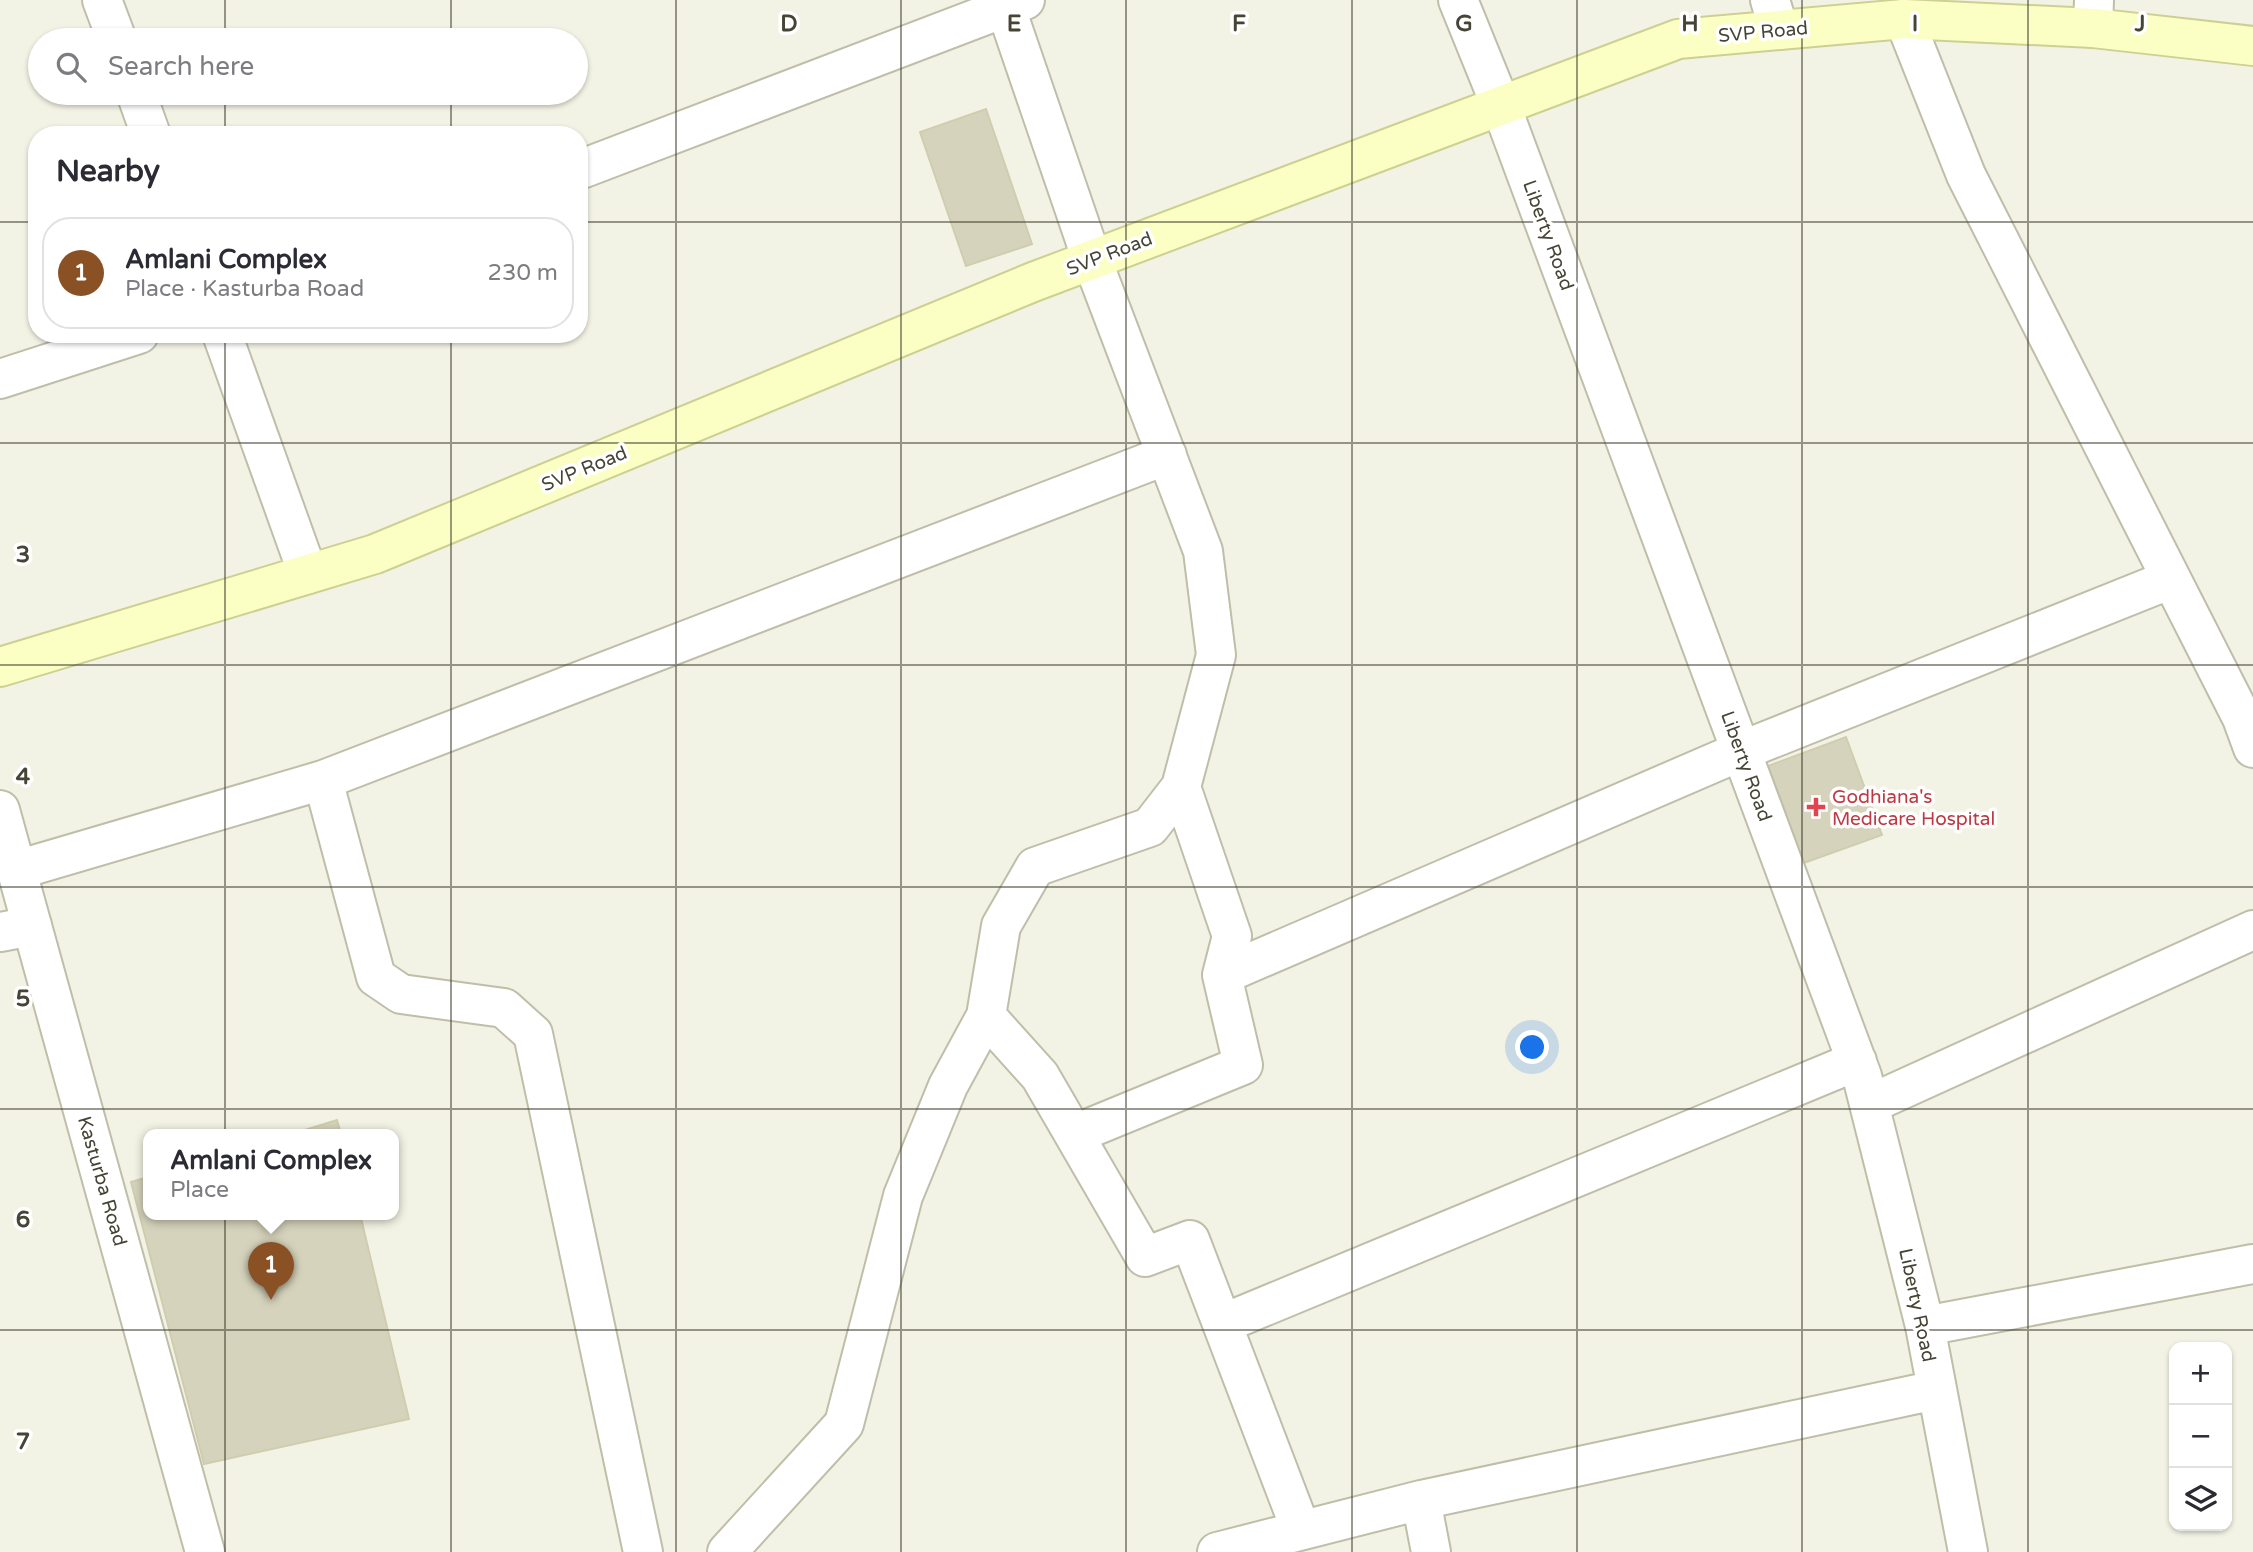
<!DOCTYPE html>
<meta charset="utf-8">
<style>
:root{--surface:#fff;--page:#f7f7f7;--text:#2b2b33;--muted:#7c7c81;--line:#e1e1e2;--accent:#8a5124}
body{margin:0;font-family:"Varela Round",sans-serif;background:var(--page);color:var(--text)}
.controls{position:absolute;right:21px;bottom:21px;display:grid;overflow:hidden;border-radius:14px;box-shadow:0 2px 5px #0004}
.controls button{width:63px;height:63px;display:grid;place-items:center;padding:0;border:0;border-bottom:2px solid var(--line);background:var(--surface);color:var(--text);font:35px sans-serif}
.you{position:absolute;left:1533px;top:1048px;width:24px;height:24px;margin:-18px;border:5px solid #fff;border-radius:50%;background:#1a73e8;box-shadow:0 0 0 10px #1a73e833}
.badge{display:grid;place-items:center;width:46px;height:46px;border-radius:50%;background:var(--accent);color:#fff;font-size:23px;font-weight:700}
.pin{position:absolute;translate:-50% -58px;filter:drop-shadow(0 2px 4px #0008)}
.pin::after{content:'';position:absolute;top:37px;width:24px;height:21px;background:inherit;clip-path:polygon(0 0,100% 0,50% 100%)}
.popup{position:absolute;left:143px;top:1129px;width:256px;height:91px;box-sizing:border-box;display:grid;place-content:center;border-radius:14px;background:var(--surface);filter:drop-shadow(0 2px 5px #0005);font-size:23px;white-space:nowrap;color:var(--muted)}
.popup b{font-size:26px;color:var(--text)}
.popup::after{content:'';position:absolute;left:50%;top:100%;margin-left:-14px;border:14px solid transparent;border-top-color:var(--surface)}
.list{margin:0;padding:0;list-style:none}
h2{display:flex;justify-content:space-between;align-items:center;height:91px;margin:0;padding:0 28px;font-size:30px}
h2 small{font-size:23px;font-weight:400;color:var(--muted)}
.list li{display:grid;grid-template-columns:46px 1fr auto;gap:21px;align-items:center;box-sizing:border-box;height:112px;margin:0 14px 14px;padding:0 14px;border:2px solid var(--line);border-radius:28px}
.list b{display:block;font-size:26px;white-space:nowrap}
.list p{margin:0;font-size:23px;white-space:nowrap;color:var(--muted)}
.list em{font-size:23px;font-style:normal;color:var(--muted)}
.icon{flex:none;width:38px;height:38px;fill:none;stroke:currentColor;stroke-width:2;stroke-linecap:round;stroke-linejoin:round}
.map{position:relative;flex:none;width:2253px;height:1552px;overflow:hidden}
.search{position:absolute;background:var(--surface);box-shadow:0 2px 5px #0004;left:28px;top:28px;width:560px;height:77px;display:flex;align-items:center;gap:18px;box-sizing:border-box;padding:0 24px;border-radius:38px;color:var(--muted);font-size:26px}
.panel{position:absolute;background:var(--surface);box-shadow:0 2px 5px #0004;left:28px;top:126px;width:560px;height:217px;border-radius:28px}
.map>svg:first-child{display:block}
.building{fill:#d5d3bb;stroke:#d0cdae;stroke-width:2}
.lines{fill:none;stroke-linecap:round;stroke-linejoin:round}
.minor-casing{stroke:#bfbea8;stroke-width:42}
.tertiary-casing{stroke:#bfbea8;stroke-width:42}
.secondary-casing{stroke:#ced092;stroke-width:42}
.minor{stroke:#fff;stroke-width:38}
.tertiary{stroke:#fff;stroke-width:38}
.secondary{stroke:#fbffc3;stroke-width:38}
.grid{fill:none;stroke:#464435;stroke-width:2;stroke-opacity:0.55}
.health-dot{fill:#e0444e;stroke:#fff;stroke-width:2.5}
.labels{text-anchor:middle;stroke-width:7;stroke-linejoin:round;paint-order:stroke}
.street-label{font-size:19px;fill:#464435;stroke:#fff}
.health-label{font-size:19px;fill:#be3a42;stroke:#fff;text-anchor:start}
.grid-label{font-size:23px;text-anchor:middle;font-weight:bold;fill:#464435;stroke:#fff;stroke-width:7;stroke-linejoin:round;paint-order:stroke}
</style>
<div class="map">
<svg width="2253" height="1552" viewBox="0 0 2253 1552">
<rect width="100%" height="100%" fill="#f3f3e5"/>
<path class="building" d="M986 109 1032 244 966 266 920 132Z
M1846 737 1882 835 1804 863 1768 766Z
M337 1120 341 1134H292Z
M148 1177V1214H360L409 1419 204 1464 131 1182Z"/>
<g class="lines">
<defs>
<path id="minor" d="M102 0 117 40
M1458 0 1501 106 1862 1076 1925 1326 1968 1552
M1770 0 1779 30
M1904 19 1966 175 2242 718 2253 748
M2093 28 2094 0
M136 93 151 135
M579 170 1025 0
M222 334 308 574
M0 379 139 334
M323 780 376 977 401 994 504 1008 533 1034 643 1552
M17 870 323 780 1167 455
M0 932 32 926
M1222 975 1741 751 2171 579
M986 1016 1040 1076 1145 1257 1190 1240 1301 1530
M1075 1134 1243 1065 1222 975 1232 936 1181 787
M1222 1324 1857 1061
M1925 1326 2253 1264
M1421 1500 1431 1552
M727 1552 844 1424 903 1196 948 1086 986 1016 1001 926 1035 867 1150 827 1181 787 1216 655 1203 551 1092 260 1003 0
M1217 1552 1421 1500 1936 1390"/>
<path id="tertiary" d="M0 810 205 1552
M1870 1104 2253 930"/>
<path id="secondary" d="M0 667 375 554 1033 282 1678 39 1904 19 2093 28 2253 46"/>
</defs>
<use href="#minor" class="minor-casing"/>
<use href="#tertiary" class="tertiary-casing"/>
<use href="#secondary" class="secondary-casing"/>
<use href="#minor" class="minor"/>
<use href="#tertiary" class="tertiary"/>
<use href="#secondary" class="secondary"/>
</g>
<path class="grid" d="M225 0V40M451 0V40M676 0V1552M901 0V1552M1126 0V1552M1352 0V1552M1577 0V1552M1802 0V1552M2028 0V1552M225 93V135M451 93V135M0 222H37M579 222H2253M225 334V1552M451 334V1552M0 443H2253M0 665H2253M0 887H2253M0 1109H2253M0 1330H2253"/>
<path class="health-dot" d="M1812.5 796.5h7v7h7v7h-7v7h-7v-7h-7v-7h7z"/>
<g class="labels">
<g class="street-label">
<text transform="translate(1763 31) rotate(-5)" y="7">SVP Road</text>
<text transform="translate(1549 235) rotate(70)" y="7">Liberty Road</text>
<text transform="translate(1109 253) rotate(-21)" y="7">SVP Road</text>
<text transform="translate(584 468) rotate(-22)" y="7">SVP Road</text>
<text transform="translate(1747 766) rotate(70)" y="7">Liberty Road</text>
<text transform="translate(103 1181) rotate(74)" y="7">Kasturba Road</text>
<text transform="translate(1918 1305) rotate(78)" y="7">Liberty Road</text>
</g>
<g class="health-label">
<text x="1832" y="803">Godhiana's<tspan x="1832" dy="22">Medicare Hospital</tspan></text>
</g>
</g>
<g class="grid-label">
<text x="789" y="31">D</text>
<text x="1014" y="31">E</text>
<text x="1239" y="31">F</text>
<text x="1464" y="31">G</text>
<text x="1690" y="31">H</text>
<text x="1915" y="31">I</text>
<text x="2140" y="31">J</text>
<text x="23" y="562">3</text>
<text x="23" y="784">4</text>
<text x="23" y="1006">5</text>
<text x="23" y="1227">6</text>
<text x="23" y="1449">7</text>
</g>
</svg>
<div class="controls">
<button>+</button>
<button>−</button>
<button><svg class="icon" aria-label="layers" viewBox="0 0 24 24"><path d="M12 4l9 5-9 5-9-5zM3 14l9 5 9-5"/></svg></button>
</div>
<div class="you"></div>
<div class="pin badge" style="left:271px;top:1300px">1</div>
<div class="popup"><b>Amlani Complex</b>Place</div>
<div class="search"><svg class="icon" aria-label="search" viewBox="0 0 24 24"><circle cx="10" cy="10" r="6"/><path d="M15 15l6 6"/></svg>Search here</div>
<section class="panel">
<h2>Nearby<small></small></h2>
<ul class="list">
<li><span class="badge">1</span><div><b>Amlani Complex</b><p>Place · Kasturba Road</p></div><em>230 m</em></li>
</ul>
</section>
</div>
